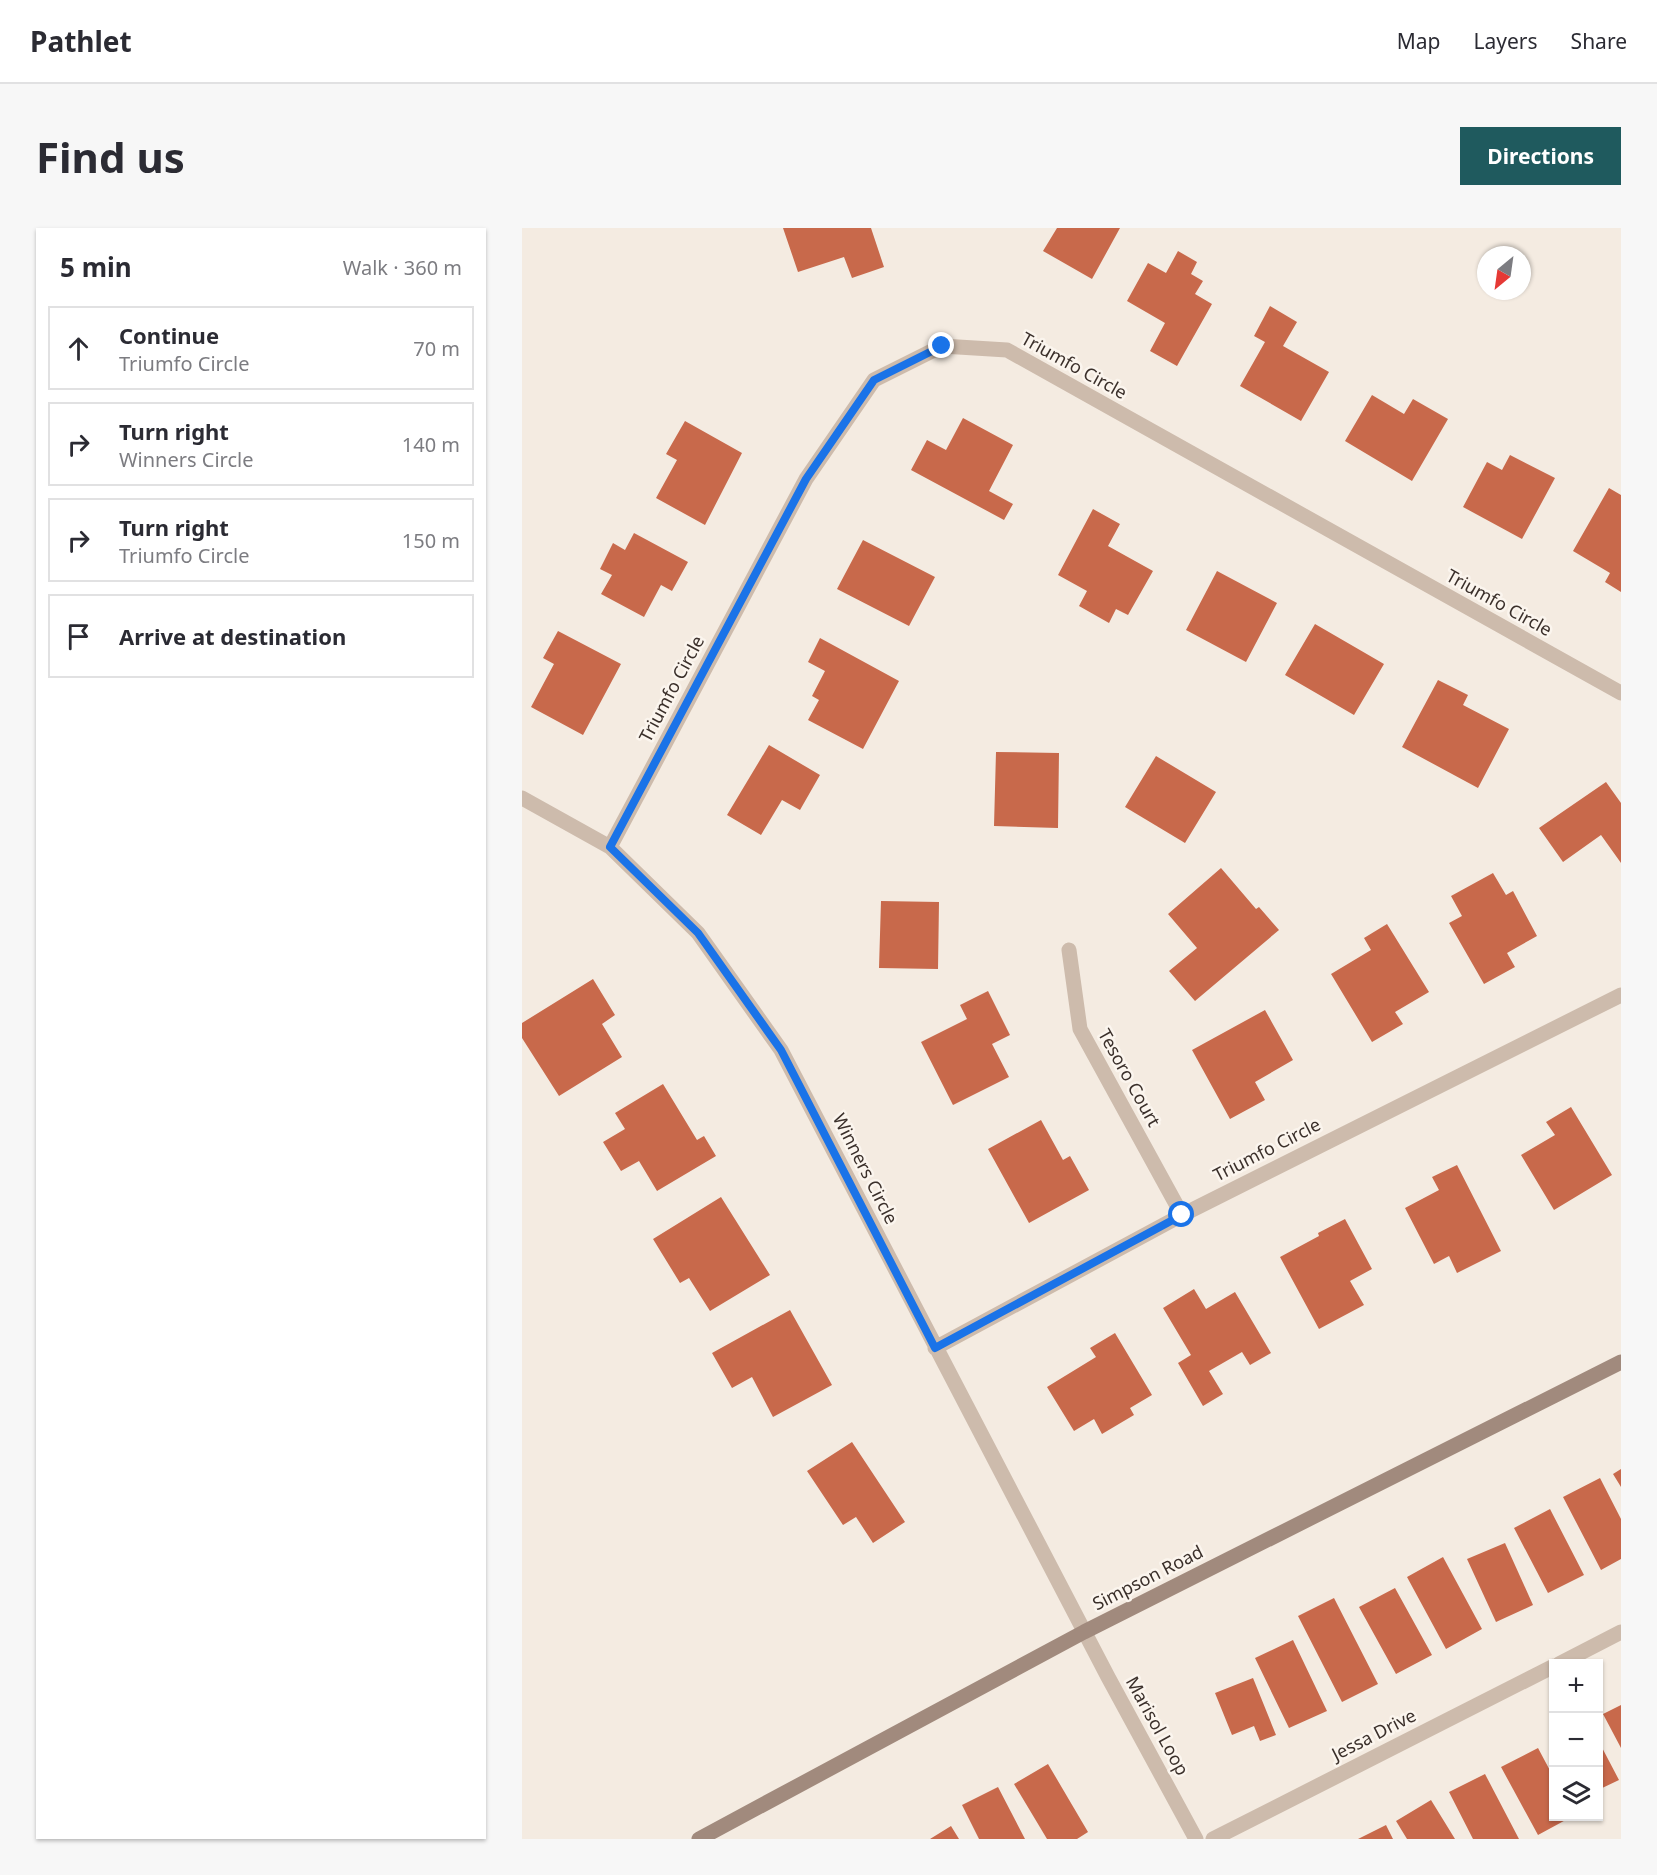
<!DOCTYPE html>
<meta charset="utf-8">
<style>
:root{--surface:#fff;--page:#f7f7f7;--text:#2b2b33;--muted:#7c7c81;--line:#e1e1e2;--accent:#1f5a5e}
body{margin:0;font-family:"Noto Sans",sans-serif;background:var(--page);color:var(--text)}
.controls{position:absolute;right:18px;bottom:18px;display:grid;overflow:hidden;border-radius:0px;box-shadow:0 2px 4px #0004}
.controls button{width:54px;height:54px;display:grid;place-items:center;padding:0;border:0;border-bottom:2px solid var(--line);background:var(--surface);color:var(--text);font:30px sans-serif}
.compass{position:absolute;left:955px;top:18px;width:54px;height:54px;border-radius:50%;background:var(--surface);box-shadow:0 2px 4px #0004;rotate:209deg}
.stop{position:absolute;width:18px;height:18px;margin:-14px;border:4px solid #1a73e8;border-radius:50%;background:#fff}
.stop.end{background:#1a73e8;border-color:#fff;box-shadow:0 2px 6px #0008}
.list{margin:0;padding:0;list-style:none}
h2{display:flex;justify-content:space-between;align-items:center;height:78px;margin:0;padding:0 24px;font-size:26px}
h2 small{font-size:20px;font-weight:400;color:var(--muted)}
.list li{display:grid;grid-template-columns:39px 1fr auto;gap:18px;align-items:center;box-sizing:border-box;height:84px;margin:0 12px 12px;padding:0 12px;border:2px solid var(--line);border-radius:0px}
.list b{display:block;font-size:22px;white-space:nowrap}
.list p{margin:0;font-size:20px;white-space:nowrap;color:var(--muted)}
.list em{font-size:20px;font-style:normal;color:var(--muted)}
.icon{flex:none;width:33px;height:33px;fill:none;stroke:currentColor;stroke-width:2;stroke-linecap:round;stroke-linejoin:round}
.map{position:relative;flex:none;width:1099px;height:1611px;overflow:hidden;border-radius:0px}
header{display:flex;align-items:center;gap:36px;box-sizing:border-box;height:84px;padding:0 30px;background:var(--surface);border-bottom:2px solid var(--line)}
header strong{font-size:28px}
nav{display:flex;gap:33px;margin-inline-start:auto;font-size:21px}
.intro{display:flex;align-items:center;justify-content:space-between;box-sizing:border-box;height:144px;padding:0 36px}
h1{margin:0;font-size:42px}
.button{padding:15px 27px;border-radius:0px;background:var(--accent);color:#fff;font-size:21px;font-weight:700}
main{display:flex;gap:36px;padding:0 36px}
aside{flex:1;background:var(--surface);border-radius:0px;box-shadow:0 2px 4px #0004}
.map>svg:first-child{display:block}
.building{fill:#c8694b}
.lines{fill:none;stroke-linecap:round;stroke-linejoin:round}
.minor{stroke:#cdbbac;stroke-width:15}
.secondary{stroke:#a18a7d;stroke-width:15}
.route{stroke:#1a73e8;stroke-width:8}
.labels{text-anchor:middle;stroke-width:5;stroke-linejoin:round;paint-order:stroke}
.street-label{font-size:18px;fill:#3b302b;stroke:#fbf5ee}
</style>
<header>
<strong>Pathlet</strong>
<nav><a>Map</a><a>Layers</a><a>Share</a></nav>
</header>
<div class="intro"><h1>Find us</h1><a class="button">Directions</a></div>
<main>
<aside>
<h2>5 min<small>Walk · 360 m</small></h2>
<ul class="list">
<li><svg class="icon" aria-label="ahead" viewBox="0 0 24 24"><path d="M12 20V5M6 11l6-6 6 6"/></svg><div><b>Continue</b><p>Triumfo Circle</p></div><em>70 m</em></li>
<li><svg class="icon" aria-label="right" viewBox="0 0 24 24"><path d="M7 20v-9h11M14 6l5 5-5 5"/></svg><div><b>Turn right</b><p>Winners Circle</p></div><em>140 m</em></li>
<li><svg class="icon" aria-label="right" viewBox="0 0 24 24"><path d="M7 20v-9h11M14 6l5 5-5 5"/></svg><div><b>Turn right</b><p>Triumfo Circle</p></div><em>150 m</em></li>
<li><svg class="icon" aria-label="arrive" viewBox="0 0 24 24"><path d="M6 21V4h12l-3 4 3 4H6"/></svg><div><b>Arrive at destination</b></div></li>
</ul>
</aside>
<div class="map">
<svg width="1099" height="1611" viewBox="0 0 1099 1611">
<rect width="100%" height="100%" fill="#f4ebe1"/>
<path class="building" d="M261 0H349L362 39 330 50 322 29 276 44Z
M535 0H598L570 51 521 23Z
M656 23 675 34 669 46 681 53 673 66 690 76 655 138 628 123 643 95 605 73 626 35 644 45Z
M748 78 775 94 761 118 807 144 779 193 718 158 743 114 732 108Z
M850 167 882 186 891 171 926 191 890 253 823 213Z
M441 190 491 217 467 263 491 276 482 292 389 242 405 212 424 222Z
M163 193 220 225 183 297 134 270 155 232 144 226Z
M988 227 1033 250 1000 311 941 279 965 234 980 242Z
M1087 260 1099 267V364L1083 354 1088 345 1051 323Z
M571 281 598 296 586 318 631 343 606 387 594 381 587 395 557 378 565 363 536 347Z
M112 305 166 334 150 363 139 357 122 389 79 366 90 347 78 341 91 315 103 322Z
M341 312 413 349 387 398 315 361Z
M695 343 755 375 724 434 664 402Z
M793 396 862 436 832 487 763 447Z
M36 403 99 436 61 507 9 479 32 436 21 430Z
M298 410 377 453 341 521 286 492 297 472 290 468 303 443 286 434Z
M916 452 946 467 941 477 987 501 956 560 880 519Z
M247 517 298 547 278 582 260 572 239 607 205 587Z
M474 524 537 525 536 600 472 598Z
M634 528 694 564 663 615 603 579Z
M1084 554 1099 575V635L1079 607 1041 634 1017 600Z
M699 640 734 681 737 679 757 702 673 773 647 743 675 720 646 686Z
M971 645 984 667 991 663 1015 708 985 725 993 739 962 756 927 695 940 688 929 668Z
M359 673 417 674 416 741 357 740Z
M865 696 907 764 873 784 881 796 850 814 809 746 849 722 842 710Z
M71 751 93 787 80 796 100 829 37 868 0 810V795Z
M466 763 488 807 470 816 487 849 431 877 399 814 445 791 438 777Z
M743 782 771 832 733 854 743 872 708 891 670 822Z
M141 856 175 912 182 908 194 928 135 963 117 933 99 943 81 914 103 901 93 885Z
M1049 879 1090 947 1032 982 999 927 1033 907 1024 894Z
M519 892 541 932 548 928 567 962 507 995 466 921Z
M935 937 979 1023 935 1045 927 1028 912 1036 883 980 917 962 910 949Z
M199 969 248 1047 188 1083 167 1050 158 1055 131 1011Z
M823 991 850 1041 828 1053 842 1077 797 1101 758 1029 797 1008 796 1005Z
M672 1061 684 1081 713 1064 749 1125 728 1137 720 1124 687 1143 701 1166 681 1178 656 1135 669 1127 641 1080Z
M268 1082 310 1157 251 1189 230 1149 210 1160 190 1125Z
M593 1105 630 1167 608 1180 612 1187 580 1206 572 1191 552 1203 525 1159 574 1129 568 1120Z
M330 1214 383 1294 351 1315 334 1289 321 1297 285 1243Z
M1099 1241V1259L1091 1246Z
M1078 1250 1099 1291V1331L1079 1342 1041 1269Z
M1028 1281 1062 1347 1026 1365 992 1300Z
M983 1315 1011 1377 974 1394 945 1331Z
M921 1329 960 1401 924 1421 885 1349Z
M873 1360 910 1427 874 1446 837 1379Z
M812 1370 856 1456 820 1474 776 1388Z
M771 1412 805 1483 767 1500 733 1430Z
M731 1450 754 1507 738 1513 732 1498 710 1507 693 1465Z
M1099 1477V1520L1081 1486Z
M1076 1512 1097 1552 1076 1562Z
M1016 1520 1032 1550V1588H1051L1016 1607 979 1539Z
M526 1536 566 1604 555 1611H525L492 1556Z
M963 1546 997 1611H951L927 1564Z
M476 1559 503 1611H457L440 1577Z
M909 1572 933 1611H885L874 1593Z
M864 1597 871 1611H836Z
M429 1598 437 1611H408Z"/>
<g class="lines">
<path class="minor" d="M0 570 88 619 176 705 259 822 586 1449 674 1611
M88 619 284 251 352 152 420 118 485 122 1099 465
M547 722 558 801 660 987
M413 1120 660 987 1099 767
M1037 1436 1099 1404
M691 1611 1032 1438"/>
<path class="secondary" d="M177 1611 562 1404 1099 1134"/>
</g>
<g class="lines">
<path class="route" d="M420 118 352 152 284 251 88 619 176 705 259 822 413 1120 660 987"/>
</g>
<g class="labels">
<g class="street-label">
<text transform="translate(552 138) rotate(29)" y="6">Triumfo Circle</text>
<text transform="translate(977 375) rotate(29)" y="6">Triumfo Circle</text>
<text transform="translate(150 461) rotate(-62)" y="6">Triumfo Circle</text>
<text transform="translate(607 850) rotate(61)" y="6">Tesoro Court</text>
<text transform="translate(745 922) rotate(-27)" y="6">Triumfo Circle</text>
<text transform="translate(343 941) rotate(63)" y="6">Winners Circle</text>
<text transform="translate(626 1350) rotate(-27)" y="6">Simpson Road</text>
<text transform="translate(635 1498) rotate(61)" y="6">Marisol Loop</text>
<text transform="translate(852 1507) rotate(-27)" y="6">Jessa Drive</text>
</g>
</g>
</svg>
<div class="controls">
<button>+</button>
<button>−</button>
<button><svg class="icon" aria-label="layers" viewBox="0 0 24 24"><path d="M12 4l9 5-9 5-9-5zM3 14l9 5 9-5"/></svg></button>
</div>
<svg class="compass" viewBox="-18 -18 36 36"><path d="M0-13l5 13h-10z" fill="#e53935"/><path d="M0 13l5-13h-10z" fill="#7c7c81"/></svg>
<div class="stop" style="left:660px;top:987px"></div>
<div class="stop end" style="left:420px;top:118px"></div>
</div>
</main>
